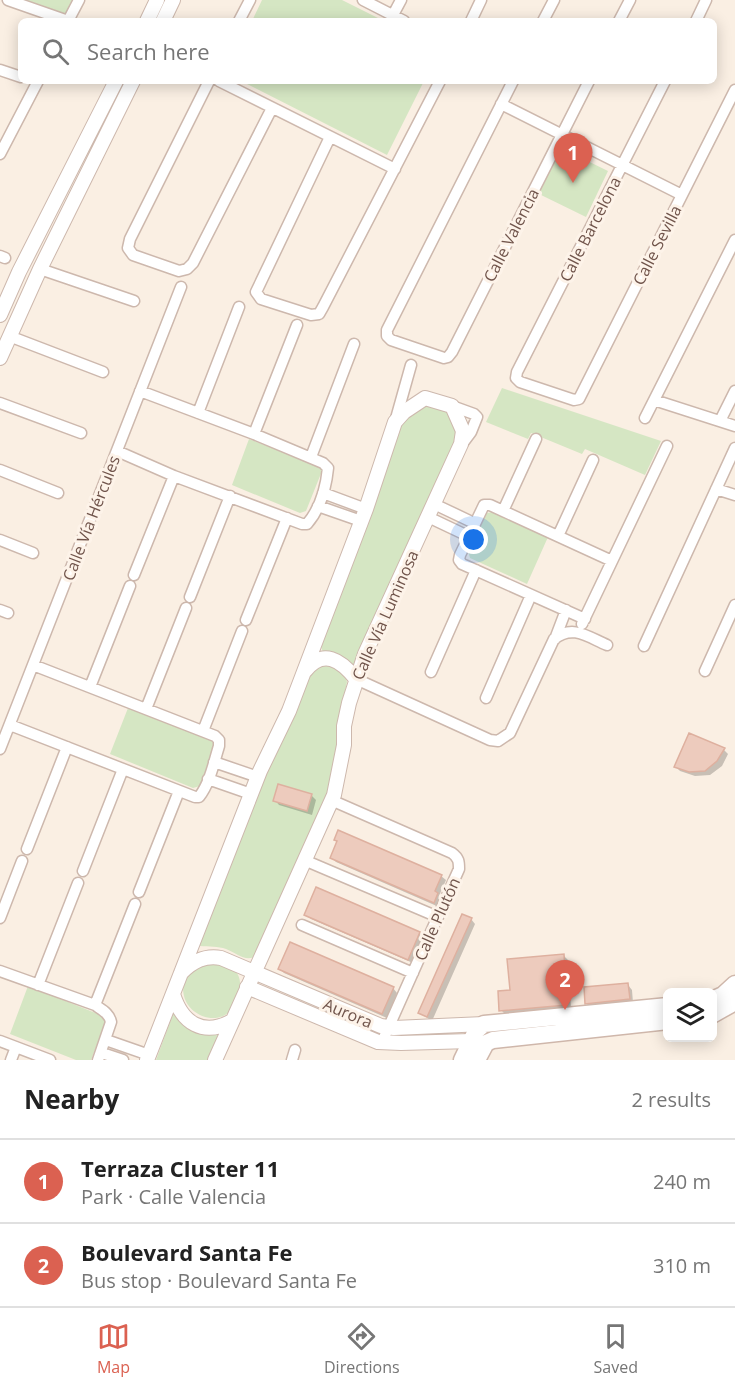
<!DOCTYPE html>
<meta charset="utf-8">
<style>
:root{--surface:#fff;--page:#f2f2f2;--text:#222;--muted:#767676;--line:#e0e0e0;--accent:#db6151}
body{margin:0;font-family:"Open Sans",sans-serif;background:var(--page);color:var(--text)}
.controls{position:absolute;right:18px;bottom:18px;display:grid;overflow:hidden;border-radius:9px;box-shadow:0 3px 15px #0003}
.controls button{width:54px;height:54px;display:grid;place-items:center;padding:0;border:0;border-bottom:2px solid var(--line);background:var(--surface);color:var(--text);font:30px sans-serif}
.you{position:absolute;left:474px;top:540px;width:21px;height:21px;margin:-15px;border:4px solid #fff;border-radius:50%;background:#1a73e8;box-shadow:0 0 0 9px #1a73e833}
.badge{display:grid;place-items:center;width:39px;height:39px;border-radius:50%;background:var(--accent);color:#fff;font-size:20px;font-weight:700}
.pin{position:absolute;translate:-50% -50px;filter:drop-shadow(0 2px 3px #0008)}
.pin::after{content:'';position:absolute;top:32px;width:21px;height:18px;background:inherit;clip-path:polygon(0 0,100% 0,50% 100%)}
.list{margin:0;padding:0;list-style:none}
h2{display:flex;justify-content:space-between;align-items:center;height:78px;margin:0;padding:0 24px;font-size:26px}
h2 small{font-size:20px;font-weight:400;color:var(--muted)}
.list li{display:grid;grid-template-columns:39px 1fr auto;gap:18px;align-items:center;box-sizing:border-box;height:84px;padding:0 24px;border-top:2px solid var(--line)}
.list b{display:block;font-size:22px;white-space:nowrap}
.list p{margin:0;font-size:20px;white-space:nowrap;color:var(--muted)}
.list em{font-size:20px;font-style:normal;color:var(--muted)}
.icon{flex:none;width:33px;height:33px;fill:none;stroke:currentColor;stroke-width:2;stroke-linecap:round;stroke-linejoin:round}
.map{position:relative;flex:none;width:735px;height:1060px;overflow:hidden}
.search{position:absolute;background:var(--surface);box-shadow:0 3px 15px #0003;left:18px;right:18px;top:18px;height:66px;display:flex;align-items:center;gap:15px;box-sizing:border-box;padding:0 21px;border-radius:9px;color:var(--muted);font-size:22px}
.sheet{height:246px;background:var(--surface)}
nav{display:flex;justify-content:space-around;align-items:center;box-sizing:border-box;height:84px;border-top:2px solid var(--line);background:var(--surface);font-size:16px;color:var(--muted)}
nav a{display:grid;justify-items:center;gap:3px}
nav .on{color:var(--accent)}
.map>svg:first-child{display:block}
.green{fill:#d5e6c3}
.shadow{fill:#0003}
.building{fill:#edcbbd;stroke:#deb09f;stroke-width:1.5}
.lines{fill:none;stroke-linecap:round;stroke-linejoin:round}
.minor-casing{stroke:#cdb8ad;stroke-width:13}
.tertiary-casing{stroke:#cdb8ad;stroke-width:16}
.secondary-casing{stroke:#cfb7ab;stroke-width:19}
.minor{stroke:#fff;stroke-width:10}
.tertiary{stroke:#fff;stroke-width:14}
.secondary{stroke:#fff;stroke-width:16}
.labels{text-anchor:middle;stroke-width:6;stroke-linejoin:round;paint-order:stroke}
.street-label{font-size:16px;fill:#70544b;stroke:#fdf3e9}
</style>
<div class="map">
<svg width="735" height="1060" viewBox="0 0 735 1060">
<rect width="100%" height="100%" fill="#faefe3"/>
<path class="green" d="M9 0H79L68 21Z
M262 0H342L384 21H252Z
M241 81H424L387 155Z
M561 148 608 171 586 217 539 194Z
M502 388 661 441 645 475 585 449 582 454 531 433 528 439 486 422Z
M425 403 451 412 459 434 355 665H350L323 652 321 647 402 419Z
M249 439 319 466 322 471 306 511 300 513 232 485Z
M493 512 548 537 527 584 470 558 468 551 487 513Z
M329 662 345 675 347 682 338 724 340 749 330 793 259 955C245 963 239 954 226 949 218 946 209 947 200 946L199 940 255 795 311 670Z
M128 708 212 741 215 746 200 786 193 788 110 754Z
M207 960C215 963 228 965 234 970 242 977 241 987 237 995 235 1001 233 1009 229 1012 214 1026 188 1014 184 996 182 989 184 983 185 977Z
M28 986 103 1016 106 1021 91 1060H76L10 1034Z
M177 1013 217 1032 221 1038 211 1060H156L173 1014Z"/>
<path class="shadow" d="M724 750 728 754 722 766 710 775 695 776 680 771 676 767Z
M279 786 312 796 316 800 312 815 279 805 275 800Z
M332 858 441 876 446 880 439 896 442 899 439 907 336 862Z
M317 889 420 933 424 938 413 963 311 919 306 914Z
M471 919 475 924 432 1021 420 1013Z
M563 955 568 960 571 1009 506 1015 501 1010Z
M280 969 393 988 397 993 387 1018 284 973Z
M628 985 632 990 633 1003 591 1008 586 1003Z"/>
<path class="building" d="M689 733 725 748 717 761 705 771 689 772 674 767Z
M278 784 312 794 307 811 273 801Z
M338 830 442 875 435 891 438 893 434 903 330 858 337 841 334 840Z
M316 887 420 932 408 960 304 915Z
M462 914 472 918 427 1017 418 1013Z
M290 942 394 987 382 1014 278 969Z
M564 954 567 1005 499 1011 498 991 510 990 507 959Z
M628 983 630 999 585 1004 584 987Z"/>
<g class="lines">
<defs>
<path id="minor" d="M8 0 68 21
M363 0 404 21
M393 15 401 0
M68 21 79 0
M239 21 250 0
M471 21 481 0
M543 21 554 0
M619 21 630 0
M696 21 706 0
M0 70 21 77
M209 81 130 239 128 248 133 255 179 271 187 269 193 263 272 108
M219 81 395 169
M513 81 387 330V336L391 340 444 358 448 357 452 352 589 81
M665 81 517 372 516 378 520 382 574 400 579 399 735 90
M501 104 682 195
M330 137 256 292 261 299 311 315 319 314 323 307 440 81
M0 154 38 81
M0 256 5 258
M40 269 134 301
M9 336 103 372
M654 400 735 426
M0 403 81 433
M452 406 474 414 477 417 471 432 462 444
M198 413 239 307
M645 418 735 240
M720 421 735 391
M395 422 411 365
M254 434 297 325
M117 451 174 476 302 524H307C320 509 326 488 328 468L323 463 254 434 140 391
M311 457 354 344
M0 470 58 493
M716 489 735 495
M323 493 366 509
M434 504 474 523
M318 506 361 521
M503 511 536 439
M428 517 468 536
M558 536 593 460
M0 540 33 553
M134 575 174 476
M190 597 230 496
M0 610 8 613
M585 619 462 564 459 560 460 555 484 505H490L612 561
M246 620 287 518
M582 624 667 446
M555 639 566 610
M644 646 735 448
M705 671 735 605
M431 672 476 570
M356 679 490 740 498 741 510 733 554 639C573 624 588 637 607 645
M90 687 130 586
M486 698 531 595
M146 709 186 608
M10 725 195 797H199C210 783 214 762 219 746V740L215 736 33 665
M203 731 242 631
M0 749 181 287
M214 762 258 777
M208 779 251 794
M331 800 452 853C459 858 459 862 459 869L382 1042
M27 849 67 747
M304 860 438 917
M83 871 123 769
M139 892 179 791
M0 918 22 861
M302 925 413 973
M0 971 95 1005C102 1010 109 1013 111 1022L98 1060
M38 985 78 883
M95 1005 135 904
M106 1040 149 1055
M0 1041 50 1060
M102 1053 123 1060
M11 1060 16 1047
M292 1060 295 1050"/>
<path id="tertiary" d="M147 21 157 0
M163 21 173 0
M0 315 19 272 116 81
M0 358 40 269 133 81
M305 671C323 648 341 660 356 679
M181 973C193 961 205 955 221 958L381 1026 394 1028 484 1024
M247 987 378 1042 401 1043 471 1041
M173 994C182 1023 203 1037 232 1021
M147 1060 260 771 289 711 366 509 395 422 404 412 425 398 452 406 463 431 461 444 365 654 349 703 344 726V745L334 795 215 1060"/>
<path id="secondary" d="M712 1000 723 995 735 984
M712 1015 735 1002
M462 1060 476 1031 484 1024 668 1006
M477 1060 486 1043 493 1040 668 1021"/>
</defs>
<use href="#minor" class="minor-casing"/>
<use href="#tertiary" class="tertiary-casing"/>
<use href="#secondary" class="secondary-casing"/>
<use href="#minor" class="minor"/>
<use href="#tertiary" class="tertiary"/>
<use href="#secondary" class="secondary"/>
</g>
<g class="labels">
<g class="street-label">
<text transform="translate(590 229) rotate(-63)" y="6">Calle Barcelona</text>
<text transform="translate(511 235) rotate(-63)" y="6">Calle Valencia</text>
<text transform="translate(657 245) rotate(-63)" y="6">Calle Sevilla</text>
<text transform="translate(91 518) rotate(-69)" y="6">Calle Vía Hércules</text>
<text transform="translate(385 615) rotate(-66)" y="6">Calle Vía Luminosa</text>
<text transform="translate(437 919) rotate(-66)" y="6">Calle Plutón</text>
<text transform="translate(348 1013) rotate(23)" y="6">Aurora</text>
</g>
</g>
</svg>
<div class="controls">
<button><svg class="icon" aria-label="layers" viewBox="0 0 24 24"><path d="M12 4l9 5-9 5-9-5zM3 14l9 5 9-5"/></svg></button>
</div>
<div class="you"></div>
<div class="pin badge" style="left:573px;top:183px">1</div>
<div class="pin badge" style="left:565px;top:1010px">2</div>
<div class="search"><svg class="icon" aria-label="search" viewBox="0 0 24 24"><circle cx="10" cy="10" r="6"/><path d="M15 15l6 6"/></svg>Search here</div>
</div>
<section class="sheet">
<h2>Nearby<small>2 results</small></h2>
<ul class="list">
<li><span class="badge">1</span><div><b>Terraza Cluster 11</b><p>Park · Calle Valencia</p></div><em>240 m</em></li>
<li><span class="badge">2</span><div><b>Boulevard Santa Fe</b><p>Bus stop · Boulevard Santa Fe</p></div><em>310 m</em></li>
</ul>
</section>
<nav>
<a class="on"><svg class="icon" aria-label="map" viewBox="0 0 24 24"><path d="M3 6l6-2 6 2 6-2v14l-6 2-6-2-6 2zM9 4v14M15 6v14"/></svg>Map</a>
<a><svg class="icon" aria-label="directions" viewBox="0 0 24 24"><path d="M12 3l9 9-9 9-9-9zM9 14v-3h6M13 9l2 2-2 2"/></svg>Directions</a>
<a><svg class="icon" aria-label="saved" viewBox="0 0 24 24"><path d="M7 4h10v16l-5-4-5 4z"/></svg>Saved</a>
</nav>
